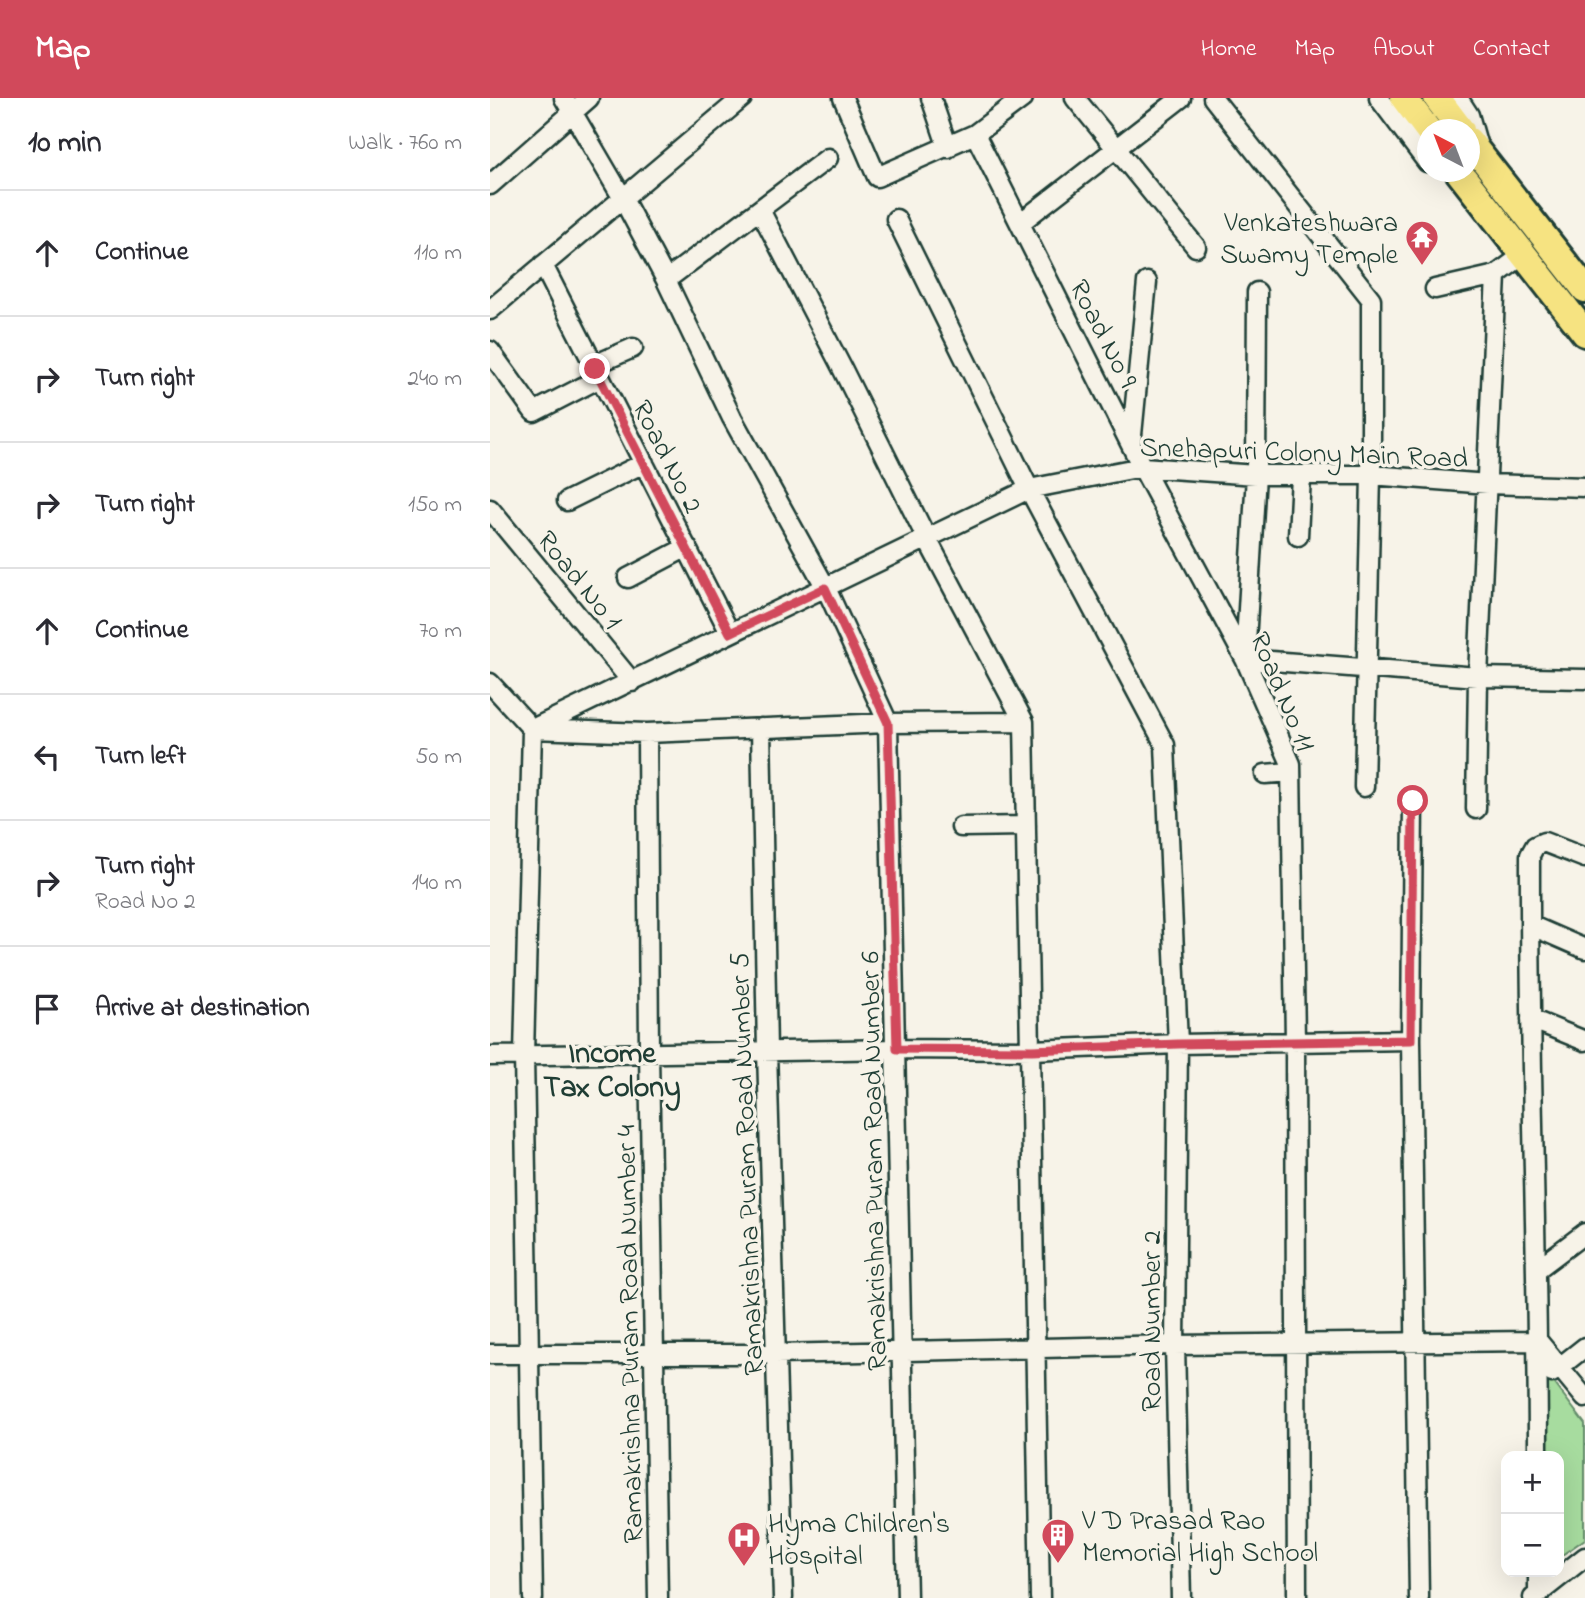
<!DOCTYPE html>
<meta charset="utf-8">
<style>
:root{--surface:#fff;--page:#f2f2f3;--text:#2b2b33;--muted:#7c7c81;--line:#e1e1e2;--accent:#d1495b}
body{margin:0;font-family:"Indie Flower",sans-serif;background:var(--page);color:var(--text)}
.controls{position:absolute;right:21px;bottom:21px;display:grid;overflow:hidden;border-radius:14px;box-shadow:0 7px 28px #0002}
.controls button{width:63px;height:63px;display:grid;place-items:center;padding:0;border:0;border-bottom:2px solid var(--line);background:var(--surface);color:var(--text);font:35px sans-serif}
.compass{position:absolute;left:927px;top:21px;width:63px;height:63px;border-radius:50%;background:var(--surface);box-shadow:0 7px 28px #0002;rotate:318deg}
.stop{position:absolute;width:21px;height:21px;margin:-16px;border:5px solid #d1495b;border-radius:50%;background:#fff}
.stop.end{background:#d1495b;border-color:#fff;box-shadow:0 2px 7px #0008}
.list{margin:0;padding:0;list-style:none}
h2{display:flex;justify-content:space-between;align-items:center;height:91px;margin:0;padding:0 28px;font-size:30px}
h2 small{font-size:23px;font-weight:400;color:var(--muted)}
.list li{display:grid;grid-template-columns:46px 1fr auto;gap:21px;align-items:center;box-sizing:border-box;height:126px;padding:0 28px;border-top:2px solid var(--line)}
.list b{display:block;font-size:26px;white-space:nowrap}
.list p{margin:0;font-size:23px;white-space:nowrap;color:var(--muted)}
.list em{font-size:23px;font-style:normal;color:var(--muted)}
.icon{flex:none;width:38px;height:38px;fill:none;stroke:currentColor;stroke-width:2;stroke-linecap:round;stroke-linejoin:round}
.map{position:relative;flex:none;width:1095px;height:1500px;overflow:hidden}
header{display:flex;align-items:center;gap:42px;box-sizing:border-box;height:98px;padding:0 35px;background:var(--accent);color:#fff}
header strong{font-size:33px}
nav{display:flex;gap:38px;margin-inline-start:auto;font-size:24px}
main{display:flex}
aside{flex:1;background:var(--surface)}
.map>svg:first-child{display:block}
.green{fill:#a7dc9f;stroke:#638c6a;stroke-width:2}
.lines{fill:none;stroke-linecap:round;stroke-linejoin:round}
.minor-casing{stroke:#1f3d34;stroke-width:23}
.highway-casing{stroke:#1f3d34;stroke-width:32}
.minor{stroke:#f7f3e8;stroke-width:18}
.highway{stroke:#f6e381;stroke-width:26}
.route{stroke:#d1495b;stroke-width:9}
.labels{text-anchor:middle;stroke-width:7;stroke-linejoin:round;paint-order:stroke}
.poi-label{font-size:28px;fill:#1f3d34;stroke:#f7f3e8;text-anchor:start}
.street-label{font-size:28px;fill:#1f3d34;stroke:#f7f3e8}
.neighbourhood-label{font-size:30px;font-weight:bold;fill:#1f3d34;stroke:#f7f3e8}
</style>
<header>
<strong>Map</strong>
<nav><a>Home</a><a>Map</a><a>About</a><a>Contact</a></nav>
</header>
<main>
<aside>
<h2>10 min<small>Walk · 760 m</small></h2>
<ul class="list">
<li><svg class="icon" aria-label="ahead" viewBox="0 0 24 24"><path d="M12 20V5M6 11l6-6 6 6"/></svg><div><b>Continue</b></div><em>110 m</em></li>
<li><svg class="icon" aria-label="right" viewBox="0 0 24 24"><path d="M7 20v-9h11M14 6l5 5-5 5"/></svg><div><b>Turn right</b></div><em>240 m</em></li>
<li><svg class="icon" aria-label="right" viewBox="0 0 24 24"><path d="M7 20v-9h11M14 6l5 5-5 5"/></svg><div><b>Turn right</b></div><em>150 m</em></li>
<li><svg class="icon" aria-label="ahead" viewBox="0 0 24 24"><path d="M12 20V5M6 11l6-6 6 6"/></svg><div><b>Continue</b></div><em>70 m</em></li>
<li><svg class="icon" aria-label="left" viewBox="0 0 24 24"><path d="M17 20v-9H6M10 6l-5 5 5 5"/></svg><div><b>Turn left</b></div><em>50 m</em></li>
<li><svg class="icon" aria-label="right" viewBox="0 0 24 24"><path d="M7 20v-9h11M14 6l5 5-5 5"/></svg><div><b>Turn right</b><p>Road No 2</p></div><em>140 m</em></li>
<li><svg class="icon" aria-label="arrive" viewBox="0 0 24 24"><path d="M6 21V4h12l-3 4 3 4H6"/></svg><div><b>Arrive at destination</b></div></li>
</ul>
</aside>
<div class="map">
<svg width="1095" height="1500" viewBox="0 0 1095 1500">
<rect width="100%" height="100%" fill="#f7f3e8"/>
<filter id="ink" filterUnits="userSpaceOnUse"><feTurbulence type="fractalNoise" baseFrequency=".0143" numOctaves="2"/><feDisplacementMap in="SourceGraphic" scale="14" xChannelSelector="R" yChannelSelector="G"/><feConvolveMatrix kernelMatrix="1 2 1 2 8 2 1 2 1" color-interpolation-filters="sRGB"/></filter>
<g filter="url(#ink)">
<path class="green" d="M1056 1274 1095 1326V1441L1069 1459V1358H1058Z"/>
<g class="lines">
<defs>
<path id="minor" d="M74 0 132 99 176 182 242 320 336 490 398 625 417 1500
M353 0 387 79 485 36 533 0
M441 0 458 50
M585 0 706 149
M723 0 881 201V377L874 689
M889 0 937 64
M968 0 979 17 987 45
M485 36 652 369 755 561 801 666 805 944 807 1500
M0 87 99 0
M270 112 352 270 437 441 534 624 550 1500
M406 121 539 391 675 647 688 946 685 1247 691 1500
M530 125 691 0
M53 167 240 535
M176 182 338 60
M945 191 1006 177
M767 194 766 377 755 561 988 579 1095 581
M0 212 252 0
M0 253 44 314 110 280
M104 267 143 250
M641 347 657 184
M77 403 154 365
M0 411 142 584
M808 438 811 378
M138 480 197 449
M0 585 42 631 157 635 398 625 534 624
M271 630 277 953 293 1500
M42 631 539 391 652 369 766 377H881L998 386 1095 389
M42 631 34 957 43 1500
M157 635 159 954 168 1500
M775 676 801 674
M923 703 921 942 929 1500
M986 711 988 579 1006 177 1033 157
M471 729 536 728
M1040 827 1095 851
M1041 921 1095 943
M0 958 407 951 542 952 688 946 921 942
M1046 1172 1095 1135
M0 1256H286L685 1247 1048 1243 1095 1300
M1062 1275 1095 1249
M1048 1358C1048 1158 1039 957 1040 757L1045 748 1054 744 1095 760
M1048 1496V1474
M1043 1500 1095 1459"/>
<path id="highway" d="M914 0 938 32
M947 0 971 32
M979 43 1095 191
M969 74 1095 235"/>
</defs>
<use href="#minor" class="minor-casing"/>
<use href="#highway" class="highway-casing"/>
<use href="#minor" class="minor"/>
<use href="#highway" class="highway"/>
</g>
</g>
<g class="lines" filter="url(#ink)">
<path class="route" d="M105 271 240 535 335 490 398 625 407 951 542 952 688 946 921 942 923 703"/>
</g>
<defs>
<symbol id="temple-pin" viewBox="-11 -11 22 30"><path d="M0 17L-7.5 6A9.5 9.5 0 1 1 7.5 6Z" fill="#d1495b" stroke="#f7f3e8"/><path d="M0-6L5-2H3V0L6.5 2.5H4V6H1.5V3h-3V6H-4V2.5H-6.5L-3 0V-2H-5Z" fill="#fff"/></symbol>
<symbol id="building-pin" viewBox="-11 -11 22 30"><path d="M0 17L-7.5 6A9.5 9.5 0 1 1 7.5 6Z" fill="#d1495b" stroke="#f7f3e8"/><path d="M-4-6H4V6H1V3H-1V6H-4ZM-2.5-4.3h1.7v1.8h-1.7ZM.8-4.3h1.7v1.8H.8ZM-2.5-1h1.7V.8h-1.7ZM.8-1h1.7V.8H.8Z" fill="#fff"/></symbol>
<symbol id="hospital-pin" viewBox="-11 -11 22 30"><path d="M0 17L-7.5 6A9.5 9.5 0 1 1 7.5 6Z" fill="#d1495b" stroke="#f7f3e8"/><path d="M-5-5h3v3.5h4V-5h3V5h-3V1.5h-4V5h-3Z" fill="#fff"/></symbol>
</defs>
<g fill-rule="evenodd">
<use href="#temple-pin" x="913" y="120" width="38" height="52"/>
<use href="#building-pin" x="549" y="1418" width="38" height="52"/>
<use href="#hospital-pin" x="235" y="1421" width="38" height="52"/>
</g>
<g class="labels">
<g class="poi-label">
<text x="908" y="133" text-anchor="end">Venkateshwara<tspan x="908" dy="32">Swamy Temple</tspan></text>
<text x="592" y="1431">V D Prasad Rao<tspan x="592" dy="32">Memorial High School</tspan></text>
<text x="278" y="1434">Hyma Children's<tspan x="278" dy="32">Hospital</tspan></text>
</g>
<g class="street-label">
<text transform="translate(615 235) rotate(63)" y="10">Road No 9</text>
<text transform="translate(814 353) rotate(2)" y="10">Snehapuri Colony Main Road</text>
<text transform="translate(179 358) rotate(63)" y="10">Road No 2</text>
<text transform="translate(91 481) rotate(51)" y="10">Road No 1</text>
<text transform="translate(794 593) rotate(67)" y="10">Road No 11</text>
<text transform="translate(382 1063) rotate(-91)" y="10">Ramakrishna Puram Road Number 6</text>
<text transform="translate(255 1066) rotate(-92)" y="10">Ramakrishna Puram Road Number 5</text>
<text transform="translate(660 1223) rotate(-90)" y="10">Road Number 2</text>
<text transform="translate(138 1236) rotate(-91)" y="10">Ramakrishna Puram Road Number 4</text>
</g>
<g class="neighbourhood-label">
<text x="122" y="964">Income<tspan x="122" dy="34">Tax Colony</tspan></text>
</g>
</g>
</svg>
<div class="controls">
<button>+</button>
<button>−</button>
</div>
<svg class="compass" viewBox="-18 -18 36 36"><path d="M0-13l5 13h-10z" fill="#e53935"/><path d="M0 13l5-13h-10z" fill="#7c7c81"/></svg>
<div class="stop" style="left:923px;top:703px"></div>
<div class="stop end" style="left:105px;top:271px"></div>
</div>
</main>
